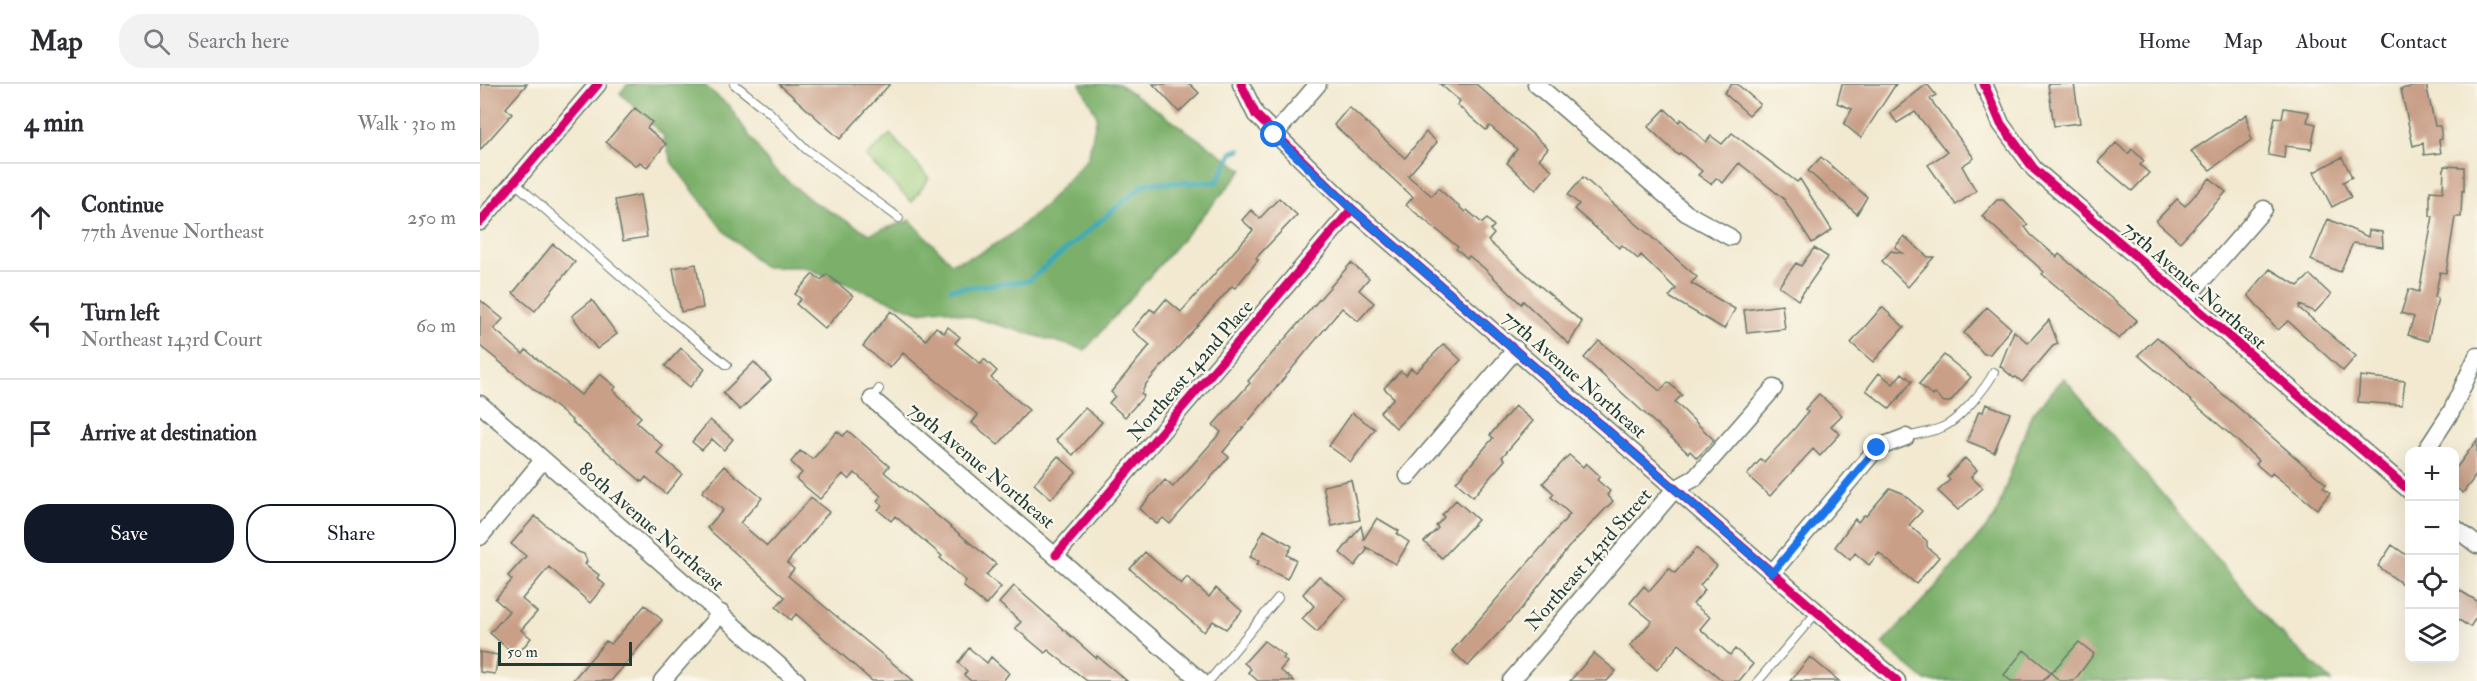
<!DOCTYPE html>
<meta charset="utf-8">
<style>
:root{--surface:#fff;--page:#f2f2f3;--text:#2b2b33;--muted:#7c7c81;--line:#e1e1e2;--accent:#111827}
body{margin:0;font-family:"IM FELL Double Pica",serif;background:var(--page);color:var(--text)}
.controls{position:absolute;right:18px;bottom:18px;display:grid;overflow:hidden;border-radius:12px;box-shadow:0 6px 24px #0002}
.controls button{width:54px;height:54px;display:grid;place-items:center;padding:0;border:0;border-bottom:2px solid var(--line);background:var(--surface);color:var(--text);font:30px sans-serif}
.scale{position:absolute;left:18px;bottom:15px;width:134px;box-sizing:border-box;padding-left:6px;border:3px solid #1f3d34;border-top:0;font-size:16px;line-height:21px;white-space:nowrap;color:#1f3d34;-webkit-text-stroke:4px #fbf7ec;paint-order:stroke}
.stop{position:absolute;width:18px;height:18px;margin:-14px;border:4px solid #1a73e8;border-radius:50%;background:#fff}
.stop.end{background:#1a73e8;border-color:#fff;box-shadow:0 2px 6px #0008}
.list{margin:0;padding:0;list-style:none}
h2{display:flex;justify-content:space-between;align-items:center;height:78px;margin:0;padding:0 24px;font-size:26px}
h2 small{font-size:20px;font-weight:400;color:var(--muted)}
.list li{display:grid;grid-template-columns:39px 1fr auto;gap:18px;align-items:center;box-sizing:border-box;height:108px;padding:0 24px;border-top:2px solid var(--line)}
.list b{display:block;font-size:22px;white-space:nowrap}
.list p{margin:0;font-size:20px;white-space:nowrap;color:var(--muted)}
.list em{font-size:20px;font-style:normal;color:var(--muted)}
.actions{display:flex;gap:12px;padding:18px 24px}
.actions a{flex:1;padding:14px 0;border:2px solid var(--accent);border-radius:24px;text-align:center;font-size:21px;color:var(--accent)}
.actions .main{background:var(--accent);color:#fff}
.icon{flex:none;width:33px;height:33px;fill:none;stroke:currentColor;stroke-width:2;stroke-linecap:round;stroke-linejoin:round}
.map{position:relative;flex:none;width:1997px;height:597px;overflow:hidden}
header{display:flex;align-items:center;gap:36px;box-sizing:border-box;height:84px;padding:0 30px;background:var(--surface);border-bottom:2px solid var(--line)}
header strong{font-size:28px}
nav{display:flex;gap:33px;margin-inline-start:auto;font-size:21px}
.search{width:420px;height:54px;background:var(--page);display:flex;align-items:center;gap:15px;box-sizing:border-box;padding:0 21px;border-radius:24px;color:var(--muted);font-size:22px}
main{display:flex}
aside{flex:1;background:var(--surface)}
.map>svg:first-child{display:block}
.green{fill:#9bcc7b;stroke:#5d8458;stroke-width:1.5}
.forest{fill:#7cb06b;stroke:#4e7650;stroke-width:1.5}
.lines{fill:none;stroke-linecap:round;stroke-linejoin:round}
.stream{stroke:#3aaab8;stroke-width:5}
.building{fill:#c99f87}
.lane-casing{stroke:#69796b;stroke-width:10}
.street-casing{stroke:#69796b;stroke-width:19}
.lane{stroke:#fff;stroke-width:8}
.street{stroke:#fff;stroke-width:16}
.cycleway-casing{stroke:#fbf7ec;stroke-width:13}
.cycleway{stroke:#d6006c;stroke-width:9}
.route{stroke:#1a73e8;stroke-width:8}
.labels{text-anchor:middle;stroke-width:4.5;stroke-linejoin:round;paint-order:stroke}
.street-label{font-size:20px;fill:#1f3d34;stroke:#fbf7ec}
</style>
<header>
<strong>Map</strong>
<div class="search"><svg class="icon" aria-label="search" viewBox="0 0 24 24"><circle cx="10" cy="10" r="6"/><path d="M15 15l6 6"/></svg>Search here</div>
<nav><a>Home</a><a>Map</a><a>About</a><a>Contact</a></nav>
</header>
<main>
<aside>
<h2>4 min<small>Walk · 310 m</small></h2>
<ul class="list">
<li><svg class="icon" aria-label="ahead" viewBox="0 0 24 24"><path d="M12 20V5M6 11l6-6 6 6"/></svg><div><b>Continue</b><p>77th Avenue Northeast</p></div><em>250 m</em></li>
<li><svg class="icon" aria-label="left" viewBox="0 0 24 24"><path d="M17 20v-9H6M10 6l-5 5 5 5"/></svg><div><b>Turn left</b><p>Northeast 143rd Court</p></div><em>60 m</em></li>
<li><svg class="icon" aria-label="arrive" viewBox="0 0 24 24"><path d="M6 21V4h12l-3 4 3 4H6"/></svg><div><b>Arrive at destination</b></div></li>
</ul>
<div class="actions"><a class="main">Save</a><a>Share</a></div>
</aside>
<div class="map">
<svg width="1997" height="597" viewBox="0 0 1997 597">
<rect width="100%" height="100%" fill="#fbf7ec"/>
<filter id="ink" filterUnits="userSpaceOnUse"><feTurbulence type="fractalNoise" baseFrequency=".0167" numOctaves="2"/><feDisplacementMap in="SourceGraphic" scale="12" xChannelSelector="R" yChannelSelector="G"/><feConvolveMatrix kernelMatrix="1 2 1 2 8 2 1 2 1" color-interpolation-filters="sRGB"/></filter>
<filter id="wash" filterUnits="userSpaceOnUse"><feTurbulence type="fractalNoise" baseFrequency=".008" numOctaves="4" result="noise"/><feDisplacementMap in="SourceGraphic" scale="24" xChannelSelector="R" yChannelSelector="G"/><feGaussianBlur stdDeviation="1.35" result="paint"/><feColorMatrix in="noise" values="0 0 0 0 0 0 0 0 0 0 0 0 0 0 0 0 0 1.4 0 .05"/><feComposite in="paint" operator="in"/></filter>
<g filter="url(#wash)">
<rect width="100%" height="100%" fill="#f2e9d0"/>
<path class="green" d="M410 50 449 94 432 118 386 73Z"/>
<path class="forest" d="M148 0H223L249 22 291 83 333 118 390 150 430 136 471 179 497 171 529 152 566 120 608 74 617 32 600 0H639L763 86 605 266 463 225 438 228 324 183H284L243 146 192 79 183 51 140 9Z
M1584 294 1797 546 1852 597H1446L1402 560 1459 499 1515 433 1551 331Z"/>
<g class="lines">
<path class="stream" d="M471 205 548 197 666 99 737 98 753 68 760 66"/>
</g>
<g id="blocks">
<path class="building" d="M0 0H47L26 24 32 30 0 66Z
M299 0H410L360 55Z
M673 0H710L719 9 699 28Z
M960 0H996L1068 64 1059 75 1072 86 1056 106 1027 79 1037 65 1010 42 1006 46 977 21 980 17Z
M1252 0H1257L1280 20 1269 31 1244 9Z
M1362 0H1416L1381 54 1364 40 1372 25 1357 19Z
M1447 0 1456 11 1450 15 1494 74 1482 82 1496 107 1476 121 1448 81 1467 68 1435 28 1417 39 1410 29Z
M1568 0H1594L1600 39 1574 42Z
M1946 0 1955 42H1960L1962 55 1959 56 1961 69 1944 71 1943 59 1933 62 1921 5Z
M869 23 925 74 946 48 957 58 928 92 952 112 958 104 985 128 987 126 1002 139 1007 135 1014 142 1010 146 1014 150 1008 157 1102 238 1089 260 1043 217 1041 220 1004 184 989 172 987 174 976 165 978 163 926 121 933 113 854 41Z
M155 24 172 38 167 44 186 60 167 83 160 78 156 82 126 58Z
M1804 24 1829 28 1827 38 1836 40 1831 65 1805 62 1804 74 1788 71 1795 33 1802 34Z
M1185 25 1199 38 1201 35 1226 58 1231 52 1242 60 1252 49 1317 98 1320 95 1352 146 1332 159 1304 115 1259 79 1243 99 1236 94 1231 100 1218 91 1222 87 1200 69 1198 71 1168 43Z
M1767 30 1771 56 1730 86 1711 67Z
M1636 59 1648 70 1652 65 1664 77 1660 81 1669 89 1652 107 1618 78Z
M1341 73 1387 113 1377 130 1328 87Z
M1862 73 1872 93 1863 98 1871 113 1852 123 1834 88Z
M1964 82 1984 83V107L1982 106 1981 133H1975L1966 189 1960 188 1955 213 1958 214 1948 257 1928 251 1934 233 1921 229 1929 205 1939 208 1953 132H1950V107L1963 108Z
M1103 93 1217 193 1211 199 1255 225 1244 245 1189 213 1196 205 1161 171 1158 175 1142 161 1139 164 1094 125 1099 120 1088 111Z
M1730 94 1746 108 1700 158 1676 137 1697 115 1705 122Z
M160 111 167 153 143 157 135 116Z
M799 114 817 131 776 174 778 176 755 204 752 202 666 300 661 310 664 312 645 333 629 319 635 312 631 308 670 261 652 246 670 225 675 228 686 215 701 228 773 146 762 136 771 126 780 134Z
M1517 116H1523L1548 141 1545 143 1551 151 1577 173 1579 170 1657 236 1639 255 1562 190 1564 188 1552 177 1502 132Z
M1848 135 1888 153 1889 146 1902 148 1903 163 1873 159 1860 188 1831 176Z
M1424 152 1448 173H1454L1428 203 1402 177 1411 167 1422 169 1415 163Z
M73 160 95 178 55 227 33 209Z
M1334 164 1348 173 1318 216 1299 202 1316 179 1321 182Z
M871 179 889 194 879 206 894 219 878 237 862 224 743 368 749 373 690 440 683 434 677 440 659 425 685 396 693 403 741 348 733 341 770 299 768 297Z
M216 180 223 224 201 228 193 184Z
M1790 185 1818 202 1830 191 1851 211 1835 228 1820 221 1819 224 1876 272 1863 287 1808 237 1798 246 1768 211Z
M333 190 341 196 347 190 373 212 345 245 316 220 321 215 315 210Z
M0 216 23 235 14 245 43 270 46 266 101 311 120 290 136 303 133 306 161 333 156 338 183 362 177 369 202 390 186 410 166 393 162 398 91 337 92 336 0 262Z
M112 216 137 250 117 265 92 232Z
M1302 221 1305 245 1267 249 1264 226Z
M1402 223 1424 243 1393 278 1371 259Z
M1507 223 1531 244 1510 270H1504L1484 249Z
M411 227 446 256 456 243 464 249 468 243 480 253 475 259 501 280 504 275 517 287 511 294 549 326 518 361 492 339 498 331 423 269 410 284 383 262Z
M1569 236 1578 260 1573 262 1542 298 1536 293 1534 294 1520 282 1534 247 1548 259Z
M1677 253 1846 400 1843 403 1850 409 1837 425 1792 389 1790 392 1776 380 1779 377 1752 352 1658 271Z
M1119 257 1180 307 1188 298 1202 311 1195 318 1234 356 1217 374 1210 367 1208 369 1104 274Z
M964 260 981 276 916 344 900 328 914 314 904 304 921 287 926 291 931 284 936 288Z
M201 264 225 285 210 303 185 282Z
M1464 271 1491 293 1470 318H1464L1455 310 1453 312 1439 300Z
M274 278 291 296 260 326 243 309Z
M1399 289 1413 300 1422 289 1432 297 1410 325 1386 306Z
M1880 292 1925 297 1922 321 1878 318Z
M1339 310 1362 331 1351 342 1360 350 1340 372 1333 365 1290 412 1267 391 1281 375 1284 378 1315 344 1328 328 1325 325Z
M1506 320 1530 329 1514 368 1487 357 1499 327 1503 328Z
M1035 322 1053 337 1022 373 1025 376 993 413 976 398 1013 354 1010 351Z
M605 324 622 338 593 371 576 356Z
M872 329 895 345 871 378 849 362Z
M230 336 253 355 244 366 232 355 222 366 212 358Z
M357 347 363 352 368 347 409 382 404 388 516 480 506 491 521 503 506 521 483 502 486 497 460 474 462 472 415 432 411 437 398 426 402 421 397 417 401 412 375 389 369 396 363 390 340 415 316 395 322 389 311 378 320 367 333 375Z
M1997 356V390L1983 409 1974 402V387Z
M1089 371 1103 383 1106 379 1120 392 1117 396 1130 407 1127 411 1133 417 1088 464 1041 525 988 582 972 567 1090 430 1071 413 1074 410 1063 399Z
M578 372 596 388 571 415 554 400Z
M1485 374 1497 386 1491 393 1503 404 1478 426 1458 407 1470 396 1467 393Z
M244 382 282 414 260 439 287 462 331 414 349 428 307 479 314 485 308 492 434 597H392L316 530 311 536 296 523 305 513 227 444 243 426 222 408Z
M871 396 880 436 852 442 843 402Z
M1410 404 1422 409 1442 427 1429 441 1447 457V463L1459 473 1436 500 1399 469 1389 481 1375 469 1370 476 1355 463 1375 435 1378 438 1384 431 1386 432Z
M976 416 998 436 962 474 944 458 958 444 956 442 964 433 962 431Z
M55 432 98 468 104 470 107 477 105 480 119 491 117 494 125 501 110 519 69 483 42 515 57 528 41 546 51 554 36 572 10 549 29 527 15 515 32 496 28 492 46 472 31 460Z
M897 434 919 447 917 450 929 458 916 480 886 463 887 466 875 482 860 469 881 442 884 455Z
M784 446 812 462 807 471 816 476 807 495 777 480 779 477 770 473Z
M1912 461 1929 473V505L1898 482Z
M1216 464 1237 482 1220 501 1225 506 1213 520 1230 533 1220 545 1250 571 1255 565 1273 580 1259 597H1243L1199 560 1177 586 1150 562 1172 537 1150 519 1164 502 1169 507 1189 484 1195 489Z
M665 468 701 500 707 493 729 513 736 504 762 527 746 545 733 537 724 548 650 485Z
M839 492 866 514 837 548 822 535 834 522 823 510Z
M534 502 616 574 617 572 647 597H607L568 566 565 569 535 544 541 538 519 519Z
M1974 503 1997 517V532L1990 543 1974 533Z
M165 521 182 536 131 597H92L126 557 131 560Z
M784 557 805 572 803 574 807 578 800 586 814 597H778L768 588 771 585 764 579Z
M1599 558 1614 570 1594 597H1580L1571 589Z
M489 564 507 579 511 573 529 589 523 597H491L484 591 487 587 478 579Z
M1544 566 1571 588 1563 597H1531L1524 591Z
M0 568 18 571 15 590 0 588Z
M1114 569 1136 587 1127 597H1090Z
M1330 573 1359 597H1310Z"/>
</g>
</g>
<g filter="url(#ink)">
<use href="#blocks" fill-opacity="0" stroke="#69796b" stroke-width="1.5"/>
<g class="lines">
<defs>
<path id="lane" d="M254 0 289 28 326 65 419 134
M34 98 192 237 247 281
M392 315 399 305
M1426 353C1438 350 1452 348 1463 343 1478 337 1507 303 1514 288
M729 597 798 514
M1278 597 1337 528"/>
<path id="street" d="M761 0 776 31 872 125 1417 597
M1056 0 1206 129 1250 153
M1504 0 1521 40 1554 85 1930 407
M794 51 838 0
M0 138 118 0
M1705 216 1784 125
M392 315 721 597
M0 320 317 597
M1945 368 1971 328 1997 272
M928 392 1036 265
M1974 443 1997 461
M0 453 63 376
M576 471 872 125
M1292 489 1397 364 1426 353
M182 597 241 529
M1031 597 1195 405 1215 394 1294 304"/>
</defs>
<use href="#lane" class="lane-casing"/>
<use href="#street" class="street-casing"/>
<use href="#lane" class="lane"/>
<use href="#street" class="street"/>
<defs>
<path id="cycleway" d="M761 0 776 31 872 125 1417 597
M1504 0 1521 40 1554 85 1930 407
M0 138 118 0
M576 471 872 125"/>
</defs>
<use href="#cycleway" class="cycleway-casing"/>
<use href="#cycleway" class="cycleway"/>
</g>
</g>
<g class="lines" filter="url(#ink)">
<path class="route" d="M794 51 872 125 1292 489 1397 364"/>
</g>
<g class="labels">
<g class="street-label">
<text transform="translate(1715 201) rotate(41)" y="7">75th Avenue Northeast</text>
<text transform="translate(710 286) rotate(-49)" y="7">Northeast 142nd Place</text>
<text transform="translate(1095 290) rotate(41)" y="7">77th Avenue Northeast</text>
<text transform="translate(502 381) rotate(40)" y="7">79th Avenue Northeast</text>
<text transform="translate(172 442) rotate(41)" y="7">80th Avenue Northeast</text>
<text transform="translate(1108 475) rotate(-49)" y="7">Northeast 143rd Street</text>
</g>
</g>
</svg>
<div class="controls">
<button>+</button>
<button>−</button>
<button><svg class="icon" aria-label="locate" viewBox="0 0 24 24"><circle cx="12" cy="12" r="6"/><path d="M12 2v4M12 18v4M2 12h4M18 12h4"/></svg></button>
<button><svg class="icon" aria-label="layers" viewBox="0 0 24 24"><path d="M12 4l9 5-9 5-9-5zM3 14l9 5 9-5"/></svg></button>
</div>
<div class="scale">50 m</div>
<div class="stop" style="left:794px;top:51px"></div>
<div class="stop end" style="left:1397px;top:364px"></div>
</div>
</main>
